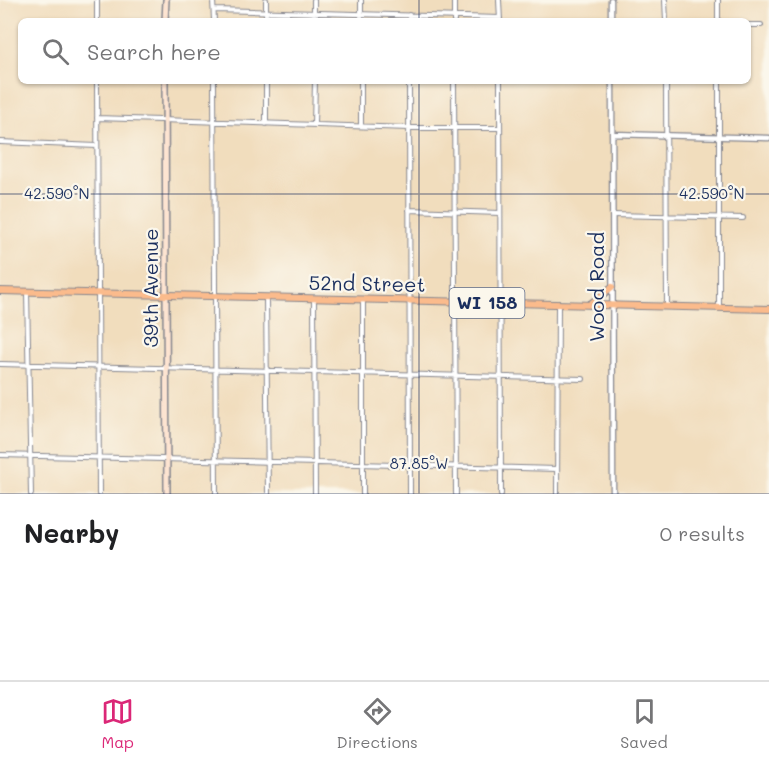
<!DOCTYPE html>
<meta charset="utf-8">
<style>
:root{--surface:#fff;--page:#f6f6f6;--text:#202124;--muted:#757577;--line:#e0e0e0;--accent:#db2777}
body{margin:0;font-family:Mali,sans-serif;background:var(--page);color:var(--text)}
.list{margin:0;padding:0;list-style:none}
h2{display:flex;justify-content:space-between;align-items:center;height:78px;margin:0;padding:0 24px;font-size:26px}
h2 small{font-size:20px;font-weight:400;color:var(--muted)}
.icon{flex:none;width:33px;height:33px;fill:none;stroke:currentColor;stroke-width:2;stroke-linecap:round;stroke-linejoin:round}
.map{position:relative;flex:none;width:769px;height:494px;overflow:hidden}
.search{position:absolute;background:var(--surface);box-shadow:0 2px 4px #0004;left:18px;right:18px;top:18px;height:66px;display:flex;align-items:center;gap:15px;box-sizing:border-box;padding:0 21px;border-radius:9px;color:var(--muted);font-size:22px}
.sheet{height:186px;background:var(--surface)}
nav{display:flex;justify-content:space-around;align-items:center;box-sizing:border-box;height:84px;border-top:2px solid var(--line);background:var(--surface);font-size:16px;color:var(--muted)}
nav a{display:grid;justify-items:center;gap:3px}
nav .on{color:var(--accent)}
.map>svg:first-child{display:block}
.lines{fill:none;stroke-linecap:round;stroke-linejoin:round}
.minor-casing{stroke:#86868e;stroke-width:6}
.tertiary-casing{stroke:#86868e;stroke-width:7}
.secondary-casing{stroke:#86868e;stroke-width:8}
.primary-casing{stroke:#86868e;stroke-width:8}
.minor{stroke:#fff;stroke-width:4}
.tertiary{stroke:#fff;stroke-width:4.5}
.secondary{stroke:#fde4d1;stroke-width:5}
.primary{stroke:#fbbb8c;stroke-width:6}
.ticks{fill:none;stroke:#1b2f5e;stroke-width:1.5;stroke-opacity:0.45}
.labels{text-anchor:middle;stroke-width:4.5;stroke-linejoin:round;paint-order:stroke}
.shield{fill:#fbf7ec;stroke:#5e6b89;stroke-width:1.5}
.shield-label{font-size:18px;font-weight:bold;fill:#1b2f5e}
.street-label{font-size:20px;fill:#1b2f5e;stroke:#fbf7ec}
.ticks-label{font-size:15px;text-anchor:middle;fill:#1b2f5e;stroke:#fbf7ec;stroke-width:4.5;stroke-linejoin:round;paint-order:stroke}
</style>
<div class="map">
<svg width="769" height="494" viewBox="0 0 769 494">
<rect width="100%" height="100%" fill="#fbf7ec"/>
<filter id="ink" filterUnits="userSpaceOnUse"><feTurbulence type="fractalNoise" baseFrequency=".0167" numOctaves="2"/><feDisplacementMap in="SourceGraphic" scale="12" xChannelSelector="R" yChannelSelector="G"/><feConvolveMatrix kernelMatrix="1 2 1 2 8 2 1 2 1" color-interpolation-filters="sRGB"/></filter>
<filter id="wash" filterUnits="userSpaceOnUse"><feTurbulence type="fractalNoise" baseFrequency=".008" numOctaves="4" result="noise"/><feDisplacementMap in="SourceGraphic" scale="24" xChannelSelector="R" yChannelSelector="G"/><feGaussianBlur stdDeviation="1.35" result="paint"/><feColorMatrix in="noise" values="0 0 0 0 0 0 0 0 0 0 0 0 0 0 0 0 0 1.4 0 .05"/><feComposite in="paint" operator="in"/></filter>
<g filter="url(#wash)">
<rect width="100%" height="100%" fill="#f1ddbd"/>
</g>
<g filter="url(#ink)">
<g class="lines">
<defs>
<path id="minor" d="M213 0 214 21
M266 0V21
M314 0V21
M361 0V21
M454 0V21
M499 0 500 21
M665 0 666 21
M718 0V21
M214 10 500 18
M409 15V21
M611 20 623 21
M97 21V0
M748 25H761
M97 81 99 494
M214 81 216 494
M361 81V126
M409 81 410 494
M454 81 456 494
M500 81 501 494
M666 81 667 307
M719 81V308
M97 118 410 128H500
M266 124V81
M314 125 315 81
M0 142 97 146
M409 210 500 213
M612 215 743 218
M27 292 31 494
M266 298 268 494
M314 300 315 494
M0 364 583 379
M0 455 557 469
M363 494V300
M557 494 558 305"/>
<path id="tertiary" d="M611 21V0
M612 81 613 494
M612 134 769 138"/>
<path id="secondary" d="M165 21 166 0
M165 81 167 494"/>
<path id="primary" d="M0 291 769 309
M589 305 612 287"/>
</defs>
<use href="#minor" class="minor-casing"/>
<use href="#tertiary" class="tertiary-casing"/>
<use href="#secondary" class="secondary-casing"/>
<use href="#primary" class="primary-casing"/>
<use href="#minor" class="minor"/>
<use href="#tertiary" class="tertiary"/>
<use href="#secondary" class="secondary"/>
<use href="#primary" class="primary"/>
</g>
</g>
<path class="ticks" d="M419 0V21M419 81V494M0 194H769M0 494H769"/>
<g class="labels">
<rect class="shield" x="449.5" y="288" width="75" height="30" rx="4.5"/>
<g class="shield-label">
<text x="487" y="309">WI 158</text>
</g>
<g class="street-label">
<text transform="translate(367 284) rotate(1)" y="7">52nd Street</text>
<text transform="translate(597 287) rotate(-90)" y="7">Wood Road</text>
<text transform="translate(151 288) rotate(-90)" y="7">39th Avenue</text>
</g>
</g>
<g class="ticks-label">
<text x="57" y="199">42.590°N</text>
<text x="712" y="199">42.590°N</text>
<text x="419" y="469">87.85°W</text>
</g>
</svg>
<div class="search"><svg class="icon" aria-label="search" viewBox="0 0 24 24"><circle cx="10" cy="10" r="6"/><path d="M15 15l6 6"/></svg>Search here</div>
</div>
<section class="sheet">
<h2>Nearby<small>0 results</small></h2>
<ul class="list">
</ul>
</section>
<nav>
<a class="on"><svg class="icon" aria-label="map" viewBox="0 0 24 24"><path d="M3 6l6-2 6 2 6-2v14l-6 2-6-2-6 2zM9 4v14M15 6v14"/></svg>Map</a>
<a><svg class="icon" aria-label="directions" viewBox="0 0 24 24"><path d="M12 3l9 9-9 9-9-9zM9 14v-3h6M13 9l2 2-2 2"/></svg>Directions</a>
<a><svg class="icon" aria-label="saved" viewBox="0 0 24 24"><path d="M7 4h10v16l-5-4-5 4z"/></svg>Saved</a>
</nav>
